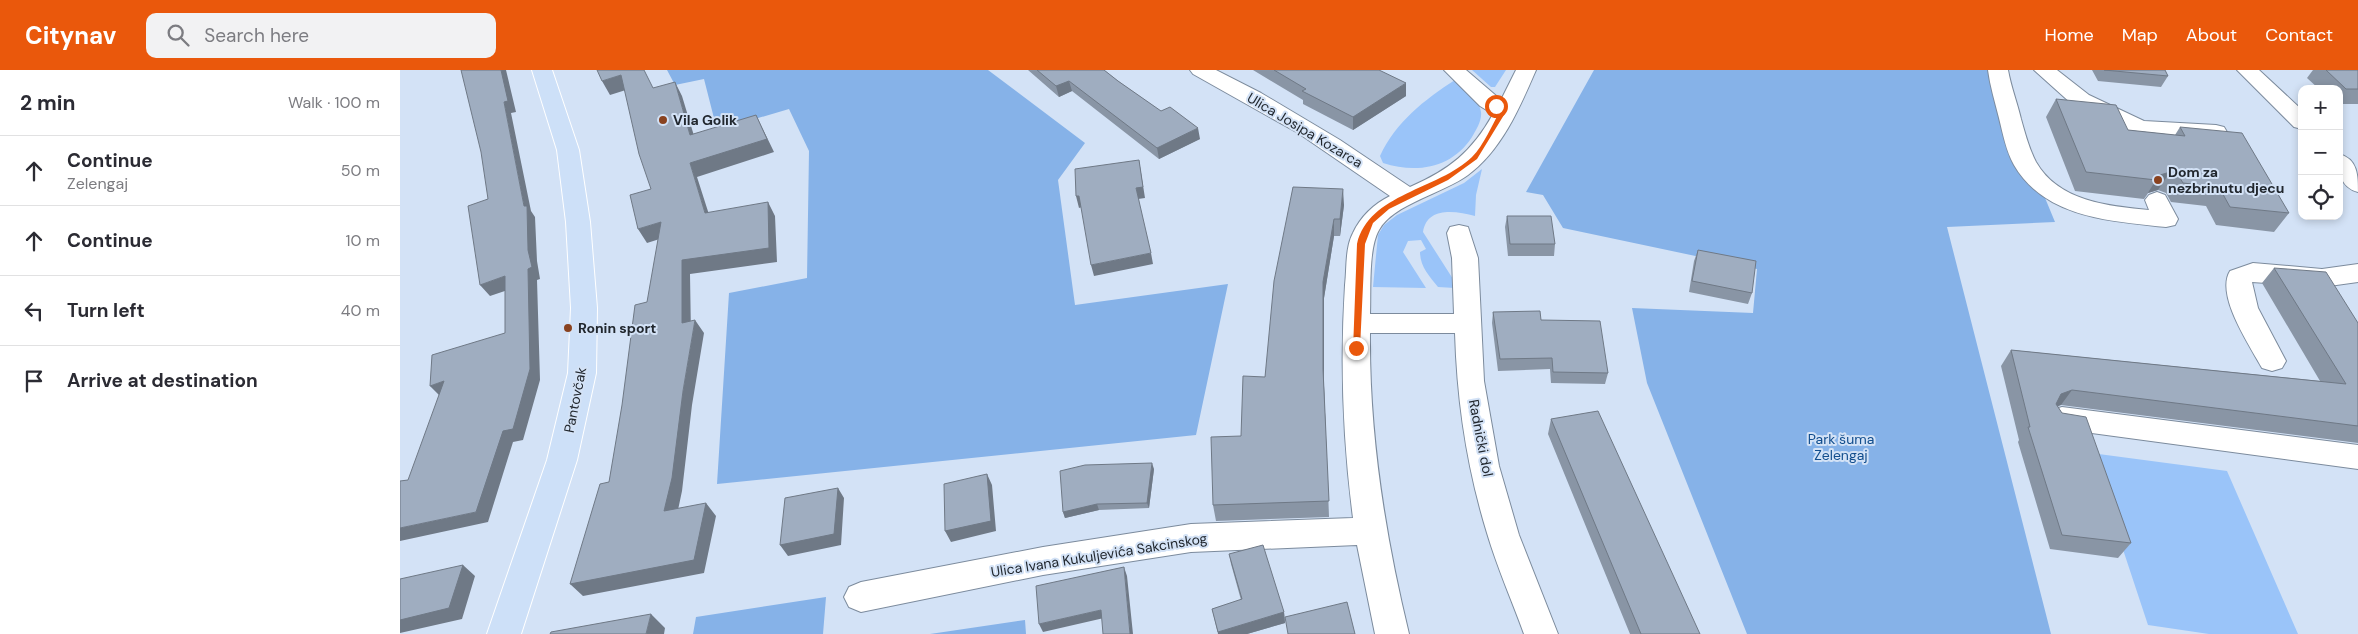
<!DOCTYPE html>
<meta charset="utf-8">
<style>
:root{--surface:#fff;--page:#f2f2f3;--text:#2b2b33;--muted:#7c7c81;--line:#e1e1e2;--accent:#ea580c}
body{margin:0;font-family:"DM Sans",sans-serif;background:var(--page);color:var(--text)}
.controls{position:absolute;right:15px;top:15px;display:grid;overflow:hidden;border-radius:10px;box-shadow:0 2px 8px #0003}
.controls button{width:45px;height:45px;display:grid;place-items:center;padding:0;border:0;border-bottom:1px solid var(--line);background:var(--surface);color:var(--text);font:25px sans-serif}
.stop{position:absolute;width:15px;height:15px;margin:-11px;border:4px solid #ea580c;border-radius:50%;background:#fff}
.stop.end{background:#ea580c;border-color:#fff;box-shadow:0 1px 5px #0008}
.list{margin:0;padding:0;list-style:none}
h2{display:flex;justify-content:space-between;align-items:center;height:65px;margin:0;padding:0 20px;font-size:21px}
h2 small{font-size:16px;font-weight:400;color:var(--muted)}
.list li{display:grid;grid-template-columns:32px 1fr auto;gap:15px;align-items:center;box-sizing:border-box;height:70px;padding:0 20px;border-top:1px solid var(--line)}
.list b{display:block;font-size:19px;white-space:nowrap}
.list p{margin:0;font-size:16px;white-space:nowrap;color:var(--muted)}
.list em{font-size:16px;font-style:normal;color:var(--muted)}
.icon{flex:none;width:28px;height:28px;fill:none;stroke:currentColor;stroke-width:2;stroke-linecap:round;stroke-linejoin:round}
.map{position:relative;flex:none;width:1958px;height:564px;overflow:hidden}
header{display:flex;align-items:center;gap:30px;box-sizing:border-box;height:70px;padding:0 25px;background:var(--accent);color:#fff}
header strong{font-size:24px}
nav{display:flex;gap:28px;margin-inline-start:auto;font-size:18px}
.search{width:350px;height:45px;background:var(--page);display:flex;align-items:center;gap:12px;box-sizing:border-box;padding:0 18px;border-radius:10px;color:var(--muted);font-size:19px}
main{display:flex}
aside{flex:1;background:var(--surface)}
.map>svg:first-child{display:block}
.green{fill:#9ac4f9}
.forest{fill:#86b2e8}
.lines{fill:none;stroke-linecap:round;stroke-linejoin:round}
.minor-casing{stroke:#7c8b9d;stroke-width:2}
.major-casing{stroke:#fff;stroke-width:2}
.minor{fill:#fff;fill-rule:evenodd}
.major{fill:#cde0f8;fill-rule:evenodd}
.wall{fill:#8995a5}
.shaded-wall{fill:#6f7986}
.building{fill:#9fadc0;stroke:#6f7986}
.route{fill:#ea580c}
.poi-dot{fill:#89421f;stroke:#d3e2f6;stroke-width:2}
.labels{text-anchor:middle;stroke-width:4;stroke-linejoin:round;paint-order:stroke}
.poi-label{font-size:14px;font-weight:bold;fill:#21272e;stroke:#d3e2f6;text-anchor:start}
.street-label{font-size:14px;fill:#21272e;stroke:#d3e2f6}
.park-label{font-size:14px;fill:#114d8d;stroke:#d3e2f6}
</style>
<header>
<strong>Citynav</strong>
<div class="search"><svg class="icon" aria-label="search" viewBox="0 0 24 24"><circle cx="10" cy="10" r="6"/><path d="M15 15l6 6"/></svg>Search here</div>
<nav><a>Home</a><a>Map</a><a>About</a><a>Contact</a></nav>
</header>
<main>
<aside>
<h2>2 min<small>Walk · 100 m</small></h2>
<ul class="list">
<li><svg class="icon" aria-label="ahead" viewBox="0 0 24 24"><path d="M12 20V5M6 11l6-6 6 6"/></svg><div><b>Continue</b><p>Zelengaj</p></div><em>50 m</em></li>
<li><svg class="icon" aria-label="ahead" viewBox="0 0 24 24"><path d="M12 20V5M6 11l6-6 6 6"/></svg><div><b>Continue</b></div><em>10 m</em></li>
<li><svg class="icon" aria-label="left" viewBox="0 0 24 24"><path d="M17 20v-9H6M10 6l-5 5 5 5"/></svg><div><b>Turn left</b></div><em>40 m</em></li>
<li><svg class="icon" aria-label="arrive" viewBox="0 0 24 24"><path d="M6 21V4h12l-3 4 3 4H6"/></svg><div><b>Arrive at destination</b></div></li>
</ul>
</aside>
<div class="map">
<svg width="1958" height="564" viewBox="0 0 1958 564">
<rect width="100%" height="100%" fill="#d3e2f6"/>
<path class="green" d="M1072 0H1106L1095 17H1091Z
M1055 10C1063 18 1080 30 1081 42 1082 51 1076 60 1072 67 1052 98 1017 104 983 93L980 86C996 52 1024 30 1055 10Z
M1082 99 1076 125 1075 146C1056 141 1027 136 1023 162L1053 209 1055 218 1038 217C1029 206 1020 196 1020 182L1026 179 1021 170 1008 171 1003 182 1026 218 973 217 978 165 984 155 997 145 1064 113Z
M1691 383 1827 401 1898 564H1809L1748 555Z"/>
<path class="forest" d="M267 0H588L685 73 658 110 675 235 828 214 796 365 317 414 329 223 407 208 409 81 389 39 317 60 304 9 275 15Z
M1194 0H1592L1655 152 1547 157 1651 564H1347L1247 313 1232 238 1353 243 1357 199 1163 158 1143 125 1126 122Z
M426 527 423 564H293L296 547Z
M625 550 626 564H530Z"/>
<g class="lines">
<defs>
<path id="minor" d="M790 0H816L861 23 940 70 1010 117C1049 100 1072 82 1093 44L1080 36 1044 0H1066L1101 30 1116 0H1136C1120 37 1102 80 1068 105 1044 123 993 134 979 160 968 179 971 221 970 244H1054L1052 188 1047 163 1050 157 1059 155 1068 157 1078 188 1084 311 1099 396 1119 465 1158 564H1124C1112 531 1097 497 1087 463 1067 398 1057 332 1055 263H970C969 365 985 465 1009 564H975L957 475 791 482 643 505 461 542 449 537 444 527 449 517 461 512 643 477 791 454 953 448C943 371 940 293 945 215 947 198 945 178 953 163 961 146 974 134 990 126L898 63 793 4Z
M1588 0H1608C1611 17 1617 32 1621 49 1625 63 1629 79 1636 92 1659 132 1709 136 1749 140L1745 130 1749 125 1757 122 1765 125 1778 149 1775 155 1766 157C1711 151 1645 148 1614 95 1606 81 1603 64 1599 48 1595 32 1590 16 1588 0Z
M1634 0H1657L1689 25 1744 51 1816 55 1824 57 1827 62 1824 67 1816 69 1732 62 1673 35Z
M1837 0H1859L1902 40V59L1894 57Z
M1939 84C1958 89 1958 106 1958 122 1939 117 1939 101 1939 84Z
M1853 193 1922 199 1958 194V212L1922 217 1852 212 1858 238 1886 291 1882 298 1872 301 1862 298C1850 276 1815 225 1830 201Z
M1662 337 1958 375V399L1662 359 1652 356 1647 348 1652 340Z"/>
<path id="major" d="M132 0H152L179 80 190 152 197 238 196 303 177 390 121 564H87L147 390 168 303 171 238 166 152 157 80Z"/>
</defs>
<use href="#minor" class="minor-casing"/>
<use href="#major" class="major-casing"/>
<use href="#minor" class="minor"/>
<use href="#major" class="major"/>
</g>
<path class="wall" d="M628 0H704L718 11 800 69 759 89 672 21 659 27Z
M853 0H979L1006 26 953 60 903 34V30Z
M1692 0H1765L1768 6 1761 17 1698 11Z
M1913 0H1958V34H1939V19H1919L1907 8Z
M1656 29 1728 60 1775 65 1780 57 1889 143 1874 162 1816 155 1806 136 1771 132 1766 123 1758 120 1748 123 1744 129 1675 121 1646 47Z
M893 117 944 135 940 166H934L924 228V316L929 447 816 451 813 435 865 307Z
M1107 146 1155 174 1154 186H1108L1105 157Z
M1298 180 1352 223 1348 234 1289 222 1294 191Z
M1874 198 1958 253V373L1661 335 1658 336 1731 473 1718 488 1650 479 1618 372 1619 370 1601 296 1611 280 1920 311 1862 213Z
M1093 242 1141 250 1208 303 1205 314 1151 313 1150 299 1098 301 1092 253Z
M1151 349 1300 564H1230L1148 364Z
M754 399 749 438 699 440 665 448 663 442Z
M829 484 884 542 885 553 847 564H818L812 539 841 530 831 494Z"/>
<path class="shaded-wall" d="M101 0H106L116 42 111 43 131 141 135 147 137 191 140 209 137 210 140 310 123 370 113 372 88 452 0 471V458L76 442 128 180 124 136 104 32Z
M221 5 229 19 210 25 202 11Z
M669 11 672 21 659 27 656 16Z
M275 12 282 26 298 79 290 65Z
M1006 13V26L953 60V47Z
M356 45 374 82 297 107 313 157 305 143 290 93Z
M798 58 800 69 759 89 757 78Z
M739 90 745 128 738 129 736 118Z
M1770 102 1758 120 1748 123 1744 129 1756 110 1760 105Z
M943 119 944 135 940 166V149Z
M676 126H679L682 137 679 138Z
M368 132 375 146 377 192 290 204 291 266 282 253V190Z
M934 149V166L924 228V316L929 447 923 299V212Z
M261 152 269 166 247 173 238 159Z
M751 183 753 194 694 206 691 195Z
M105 206 114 218 90 226 80 215Z
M295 250 304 263 292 335 282 421 275 454 264 441 283 321Z
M44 311 41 327 30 316Z
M1672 320 1661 335 1650 339 1661 324Z
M752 393 754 399 749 438 747 433Z
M587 404 592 415 596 461 551 472 545 461Z
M438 418 444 428 441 475 388 486 380 475Z
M306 433 316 446 304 503 183 526 170 514Z
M697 434 699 440 665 448 663 442Z
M63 495 75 506 62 549 0 563V550Z
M724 497 727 506 733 564H730Z
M701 540 704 548 643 562 639 554Z
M884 542 885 553 847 564H818V562Z
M251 544 265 558 264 564H246Z"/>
<path class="building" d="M61 0H101L108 31 104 32 124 136H127L128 180 132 197 128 199 130 299 113 359 103 361 76 442 0 458V411L8 410 44 311 30 316 32 285 105 263V206L80 215 68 136 88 129 81 82Z
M197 0H244L253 18 275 12 290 65 356 45 367 69 290 93 305 143 368 132 369 178 282 190V253L295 250 283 321 272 408 264 441 306 433 294 490 170 514 200 414 209 412 222 335 235 235 247 232 261 152 238 159 230 125 251 119 239 84 221 5 202 11Z
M637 0H704L718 11 761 41 770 37 798 58 757 78 669 11 656 16Z
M874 0H979L1006 13 953 47 902 21 906 19Z
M1704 0H1765L1768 6Z
M1926 0H1958V19H1946Z
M1656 29 1716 35 1728 60 1785 66 1780 57 1842 63 1889 143 1830 137 1819 117 1783 113 1778 105 1770 102 1760 105 1756 110 1686 102Z
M739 90 743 117 736 118 751 183 691 195 679 126H676L675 99Z
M893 117 943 119 940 149H934L923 212V299L929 431 813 435 811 367 841 366 843 306 865 307 874 211Z
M1107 146H1151L1155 174H1110Z
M1298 180 1356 191 1352 223 1292 211Z
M1874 198 1926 202 1958 253V356L1672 320 1661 324 1656 334 1662 343 1686 347 1731 473 1662 465 1628 357H1630L1611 280 1946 314Z
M1140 241 1141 250 1200 251 1208 303 1153 302 1152 288 1100 289 1093 242Z
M1198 341 1300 564H1241L1151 349Z
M752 393 747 433 697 434 663 442 660 401 685 395Z
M587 404 591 451 545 461 544 414Z
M438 418 434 464 380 475 385 428Z
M863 475 884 542 818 562 812 539 842 529 829 484Z
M63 495 49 538 0 550V509Z
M724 497 730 564H703L701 540 639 554 636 516Z
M947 532 955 564H888L885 547Z
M251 544 246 564H150L151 562Z"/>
<path class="route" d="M1096 34 1107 40 1077 89 1048 110 989 139 973 153 965 174 960 278 953 280 957 174C969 123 1038 120 1072 87 1084 75 1092 55 1100 41L1093 37Z"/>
<g class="poi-dot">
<circle cx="263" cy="50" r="5"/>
<circle cx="1758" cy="110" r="5"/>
<circle cx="168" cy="258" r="5"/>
</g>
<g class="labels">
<g class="poi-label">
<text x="273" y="55">Vila Golik</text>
<text x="1768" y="107">Dom za<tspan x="1768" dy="16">nezbrinutu djecu</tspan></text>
<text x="178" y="263">Ronin sport</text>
</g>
<g class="street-label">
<text transform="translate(905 60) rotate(31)" y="5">Ulica Josipa Kozarca</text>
<text transform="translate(175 330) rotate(-79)" y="5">Pantovčak</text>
<text transform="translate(1081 368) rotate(79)" y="5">Radnički dol</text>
<text transform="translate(699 485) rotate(-9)" y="5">Ulica Ivana Kukuljevića Sakcinskog</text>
</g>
<g class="park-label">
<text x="1441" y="374">Park šuma<tspan x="1441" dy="16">Zelengaj</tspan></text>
</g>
</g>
</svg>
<div class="controls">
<button>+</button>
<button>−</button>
<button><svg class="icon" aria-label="locate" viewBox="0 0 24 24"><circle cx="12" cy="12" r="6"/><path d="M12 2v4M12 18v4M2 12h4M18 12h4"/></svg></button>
</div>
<div class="stop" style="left:1096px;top:36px"></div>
<div class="stop end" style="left:956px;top:278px"></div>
</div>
</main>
